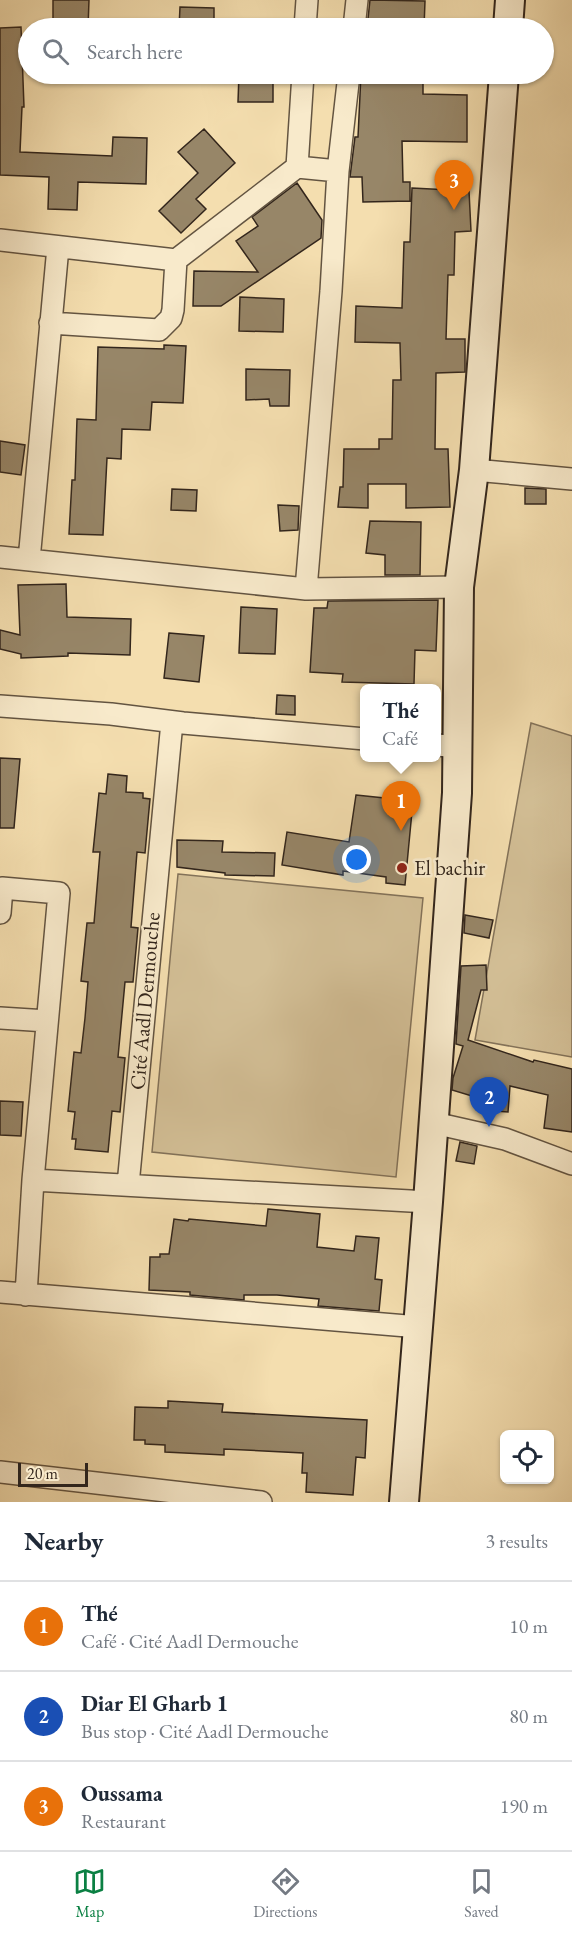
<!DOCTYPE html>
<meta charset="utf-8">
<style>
:root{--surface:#fff;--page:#f2f2f3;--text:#1f2937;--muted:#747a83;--line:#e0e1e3;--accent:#0b8043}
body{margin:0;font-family:"EB Garamond",serif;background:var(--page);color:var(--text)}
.controls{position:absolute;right:18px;bottom:18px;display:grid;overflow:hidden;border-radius:9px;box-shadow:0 2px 4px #0004}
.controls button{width:54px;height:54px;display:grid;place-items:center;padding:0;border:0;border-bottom:2px solid var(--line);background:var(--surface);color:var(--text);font:30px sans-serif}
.scale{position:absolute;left:18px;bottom:15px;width:70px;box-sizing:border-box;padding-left:6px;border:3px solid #33261c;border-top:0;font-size:16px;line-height:21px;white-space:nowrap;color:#33261c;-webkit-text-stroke:4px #f8eacb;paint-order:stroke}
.you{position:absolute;left:357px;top:860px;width:21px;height:21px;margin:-15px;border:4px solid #fff;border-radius:50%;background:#1a73e8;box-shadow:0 0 0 9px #1a73e833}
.badge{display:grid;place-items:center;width:39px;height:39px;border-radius:50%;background:var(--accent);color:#fff;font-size:20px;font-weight:700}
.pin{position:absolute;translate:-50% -50px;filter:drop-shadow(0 2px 3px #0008)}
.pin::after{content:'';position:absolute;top:32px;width:21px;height:18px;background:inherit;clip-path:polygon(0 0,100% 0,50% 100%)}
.popup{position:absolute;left:360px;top:684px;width:81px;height:78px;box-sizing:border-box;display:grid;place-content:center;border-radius:9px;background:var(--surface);filter:drop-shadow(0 2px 4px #0005);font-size:20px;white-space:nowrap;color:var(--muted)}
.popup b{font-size:22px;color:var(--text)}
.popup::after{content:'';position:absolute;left:50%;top:100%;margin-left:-12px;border:12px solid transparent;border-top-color:var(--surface)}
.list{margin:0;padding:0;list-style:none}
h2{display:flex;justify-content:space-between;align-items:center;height:78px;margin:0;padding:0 24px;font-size:26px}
h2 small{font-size:20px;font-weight:400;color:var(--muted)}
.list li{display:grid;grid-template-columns:39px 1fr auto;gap:18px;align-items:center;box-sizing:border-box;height:90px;padding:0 24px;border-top:2px solid var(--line)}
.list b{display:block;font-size:22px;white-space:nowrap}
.list p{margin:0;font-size:20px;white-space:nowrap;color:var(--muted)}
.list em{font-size:20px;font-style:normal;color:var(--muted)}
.icon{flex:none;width:33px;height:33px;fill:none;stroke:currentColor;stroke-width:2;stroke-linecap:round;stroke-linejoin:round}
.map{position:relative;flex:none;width:572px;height:1502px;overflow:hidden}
.search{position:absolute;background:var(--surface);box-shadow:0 2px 4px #0004;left:18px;right:18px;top:18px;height:66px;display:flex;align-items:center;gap:15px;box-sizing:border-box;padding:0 21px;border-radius:33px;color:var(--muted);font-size:22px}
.sheet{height:348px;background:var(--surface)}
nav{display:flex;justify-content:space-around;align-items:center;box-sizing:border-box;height:84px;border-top:2px solid var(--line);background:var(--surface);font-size:16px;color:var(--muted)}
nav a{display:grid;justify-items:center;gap:3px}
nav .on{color:var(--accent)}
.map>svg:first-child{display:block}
.green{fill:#d3bf96;stroke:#837259;stroke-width:1.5}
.building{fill:#978668;stroke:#33261c;stroke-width:1.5}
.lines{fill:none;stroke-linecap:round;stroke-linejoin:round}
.minor-casing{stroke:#635441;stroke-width:24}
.secondary-casing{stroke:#33261c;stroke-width:32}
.minor{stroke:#f8eacb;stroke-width:21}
.secondary{stroke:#f8eacb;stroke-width:28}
.poi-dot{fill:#8f2418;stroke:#f8eacb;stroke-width:2}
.labels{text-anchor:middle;stroke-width:5;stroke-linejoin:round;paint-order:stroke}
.poi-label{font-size:21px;fill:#33261c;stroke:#f8eacb;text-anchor:start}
.street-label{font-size:21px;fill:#33261c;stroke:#f8eacb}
</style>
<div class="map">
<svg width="572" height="1502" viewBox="0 0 572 1502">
<rect width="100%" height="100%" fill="#f4deaf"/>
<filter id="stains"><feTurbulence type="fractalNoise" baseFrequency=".00333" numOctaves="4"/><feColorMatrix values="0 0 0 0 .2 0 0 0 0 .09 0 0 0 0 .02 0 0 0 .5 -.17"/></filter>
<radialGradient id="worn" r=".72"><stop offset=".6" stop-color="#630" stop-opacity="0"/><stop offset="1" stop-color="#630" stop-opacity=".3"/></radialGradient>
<path class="green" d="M531 723 572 736V1057L475 1040Z
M178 874 423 898 396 1177 152 1152Z"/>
<path class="building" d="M53 0H89L88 28H53Z
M370 0 425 1 424 28H367Z
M180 7 214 8V28H179Z
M21 27 24 107H22L20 152 112 156 113 137 147 138 146 184 78 182 77 210 48 209 49 177 0 175V28Z
M239 74H273V102H238Z
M361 74H423V94L467 95V142L402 141 403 182H410V201L363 202 362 177H350L355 137H358Z
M204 129 235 163 196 199 206 209 181 233 159 211 198 173 178 152Z
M297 183 322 220 321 238 221 306H193L194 271 258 272 236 241 258 226 252 217Z
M412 188 469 191 471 231 455 232 454 275H448L446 339H465V372L436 373 435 449H448L450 507 406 508V484H368V508L338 507 340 487H343L344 449H379V439H392L393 380H401L400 343 355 342 356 306 402 308 404 242H410Z
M240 297 284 299 283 332 239 331Z
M164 345 186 346 183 403 152 402 150 430 122 429 121 459 107 458 103 535 69 534 72 480H75L77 419 96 420 98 347 164 349Z
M246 369 290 370 289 406H270L269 399 246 400Z
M0 441 25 445 21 475 0 472Z
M525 488 546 489V504H525Z
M172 489 197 490 196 511 171 510Z
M278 505 299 506 298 530 280 531Z
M370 521 421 522 420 575H385V555L366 553Z
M66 584 67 617 131 619 130 655 68 653V656L21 658V654L0 649V630L20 635 18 585Z
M438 600 436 651 415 650 414 684 342 682 343 674 310 672 314 608H327L328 601Z
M241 607 277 609 275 654 239 653Z
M169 633 204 636 199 682 164 678Z
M277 695 295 696V715L276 714Z
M0 758 20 759 14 828H0Z
M108 774 127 776 126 792 143 793V798L150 799 145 853 137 852 131 927 138 928 133 982H125L118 1057 125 1058 120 1112 112 1111 108 1152 75 1149 76 1139H72L75 1112 68 1111 74 1052 81 1053 85 1018 88 982 81 981 87 923H94L100 852H93L99 793 106 794Z
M356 795 413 801 405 885 386 883V877L343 871V875L282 865 287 832 349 842Z
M177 840 223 841 222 852 275 853 274 876 225 875V873L177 867Z
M465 915 493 920 489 938 464 933Z
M486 965 487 990H481L468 1040 533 1062 534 1060 572 1069V1132L544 1128 548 1095 510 1086 508 1112 481 1110 482 1099 452 1090 453 1078 463 1046 456 1044 461 966Z
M0 1101 23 1102 21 1136 0 1135Z
M460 1142 477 1146 474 1164 456 1161Z
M268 1209 320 1214 317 1247 354 1251 356 1236 379 1238 375 1279 382 1280 379 1311 318 1306 319 1299 277 1295H244V1300L190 1295V1292L149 1290 150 1257H160V1254H169L174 1219 188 1221 189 1219 266 1226Z
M168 1401 223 1404 222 1412 367 1420 365 1458 356 1457 353 1495 306 1492 307 1473H302L303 1453 224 1449V1455L165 1452V1445L145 1444V1440H134L135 1407 168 1408Z"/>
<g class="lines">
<defs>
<path id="minor" d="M305 28 307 0
M354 28 357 0
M297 167 338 171
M0 240 176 260 297 167 303 74
M50 323 159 330 171 318 173 310 176 260
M474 470 572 479
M0 557 306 589 459 587
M29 560 58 247
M306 589 331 291 338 171 349 74
M0 706 111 714 183 723 365 739
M437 745 459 747
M0 913 2 888 59 893 33 1180 26 1295
M0 1018 47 1021
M434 1123 505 1139 572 1164
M33 1180 428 1202
M128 1185 172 722
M0 1292 419 1327
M0 1472 261 1502"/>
<path id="secondary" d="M508 28 510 0
M404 1502 428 1202 457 793 459 587 474 470 504 74"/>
</defs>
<use href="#minor" class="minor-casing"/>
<use href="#secondary" class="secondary-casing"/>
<use href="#minor" class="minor"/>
<use href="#secondary" class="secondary"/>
</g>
<circle class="poi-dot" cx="402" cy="868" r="6"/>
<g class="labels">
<g class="poi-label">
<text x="414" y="875">El bachir</text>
</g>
<g class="street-label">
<text transform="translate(145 1001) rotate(-85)" y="7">Cité Aadl Dermouche</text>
</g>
</g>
<rect width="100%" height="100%" filter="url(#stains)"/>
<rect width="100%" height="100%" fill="url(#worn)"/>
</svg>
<div class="controls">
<button><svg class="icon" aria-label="locate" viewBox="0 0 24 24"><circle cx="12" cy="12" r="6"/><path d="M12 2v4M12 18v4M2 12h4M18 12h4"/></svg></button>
</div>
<div class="scale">20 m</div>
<div class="you"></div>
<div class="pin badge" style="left:401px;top:831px;background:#e8710a">1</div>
<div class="popup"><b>Thé</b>Café</div>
<div class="pin badge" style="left:489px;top:1127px;background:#1a4fb4">2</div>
<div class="pin badge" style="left:454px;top:210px;background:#e8710a">3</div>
<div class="search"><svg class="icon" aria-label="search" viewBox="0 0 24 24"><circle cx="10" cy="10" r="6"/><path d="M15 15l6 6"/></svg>Search here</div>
</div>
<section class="sheet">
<h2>Nearby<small>3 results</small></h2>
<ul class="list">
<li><span class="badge" style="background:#e8710a">1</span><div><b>Thé</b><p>Café · Cité Aadl Dermouche</p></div><em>10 m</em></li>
<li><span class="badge" style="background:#1a4fb4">2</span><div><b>Diar El Gharb 1</b><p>Bus stop · Cité Aadl Dermouche</p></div><em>80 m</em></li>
<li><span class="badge" style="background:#e8710a">3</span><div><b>Oussama</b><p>Restaurant</p></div><em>190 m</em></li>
</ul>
</section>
<nav>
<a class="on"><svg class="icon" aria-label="map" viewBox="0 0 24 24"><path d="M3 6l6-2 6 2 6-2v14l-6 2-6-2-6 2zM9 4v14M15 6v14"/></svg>Map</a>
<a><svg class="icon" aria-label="directions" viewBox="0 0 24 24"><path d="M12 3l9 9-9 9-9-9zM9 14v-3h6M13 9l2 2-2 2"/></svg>Directions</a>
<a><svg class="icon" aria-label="saved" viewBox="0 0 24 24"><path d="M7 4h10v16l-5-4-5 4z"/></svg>Saved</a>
</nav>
